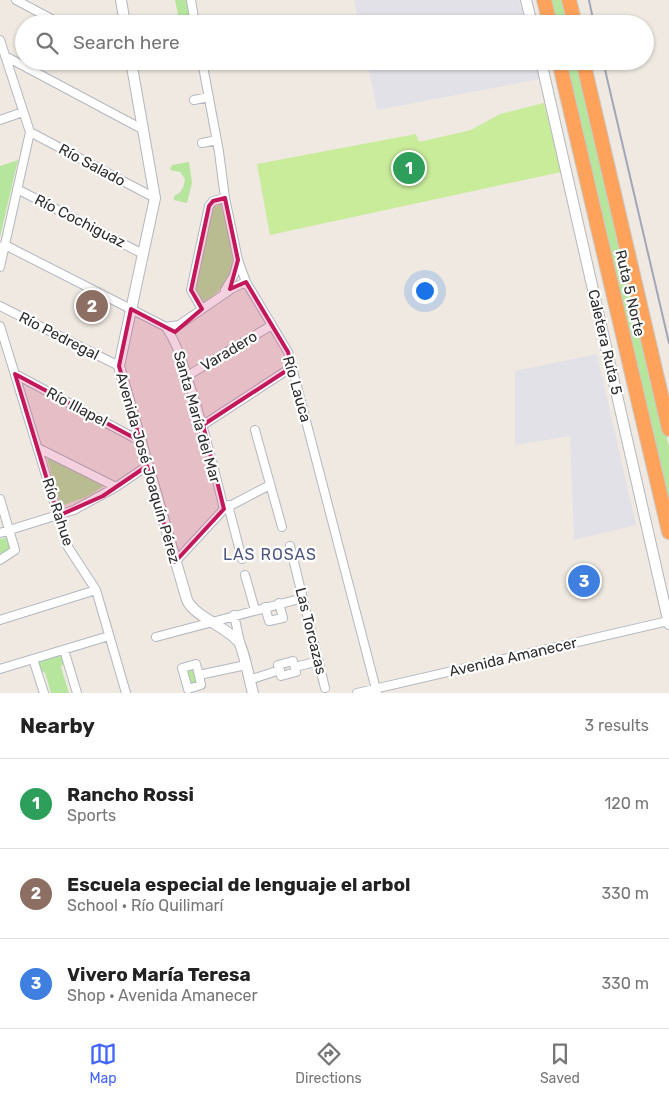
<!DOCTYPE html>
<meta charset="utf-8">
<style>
:root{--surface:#fff;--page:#f6f6f6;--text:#222;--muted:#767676;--line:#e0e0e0;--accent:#4264fb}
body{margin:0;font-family:Rubik,sans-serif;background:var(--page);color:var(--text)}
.you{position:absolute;left:424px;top:290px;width:18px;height:18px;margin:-12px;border:4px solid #fff;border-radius:50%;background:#1a73e8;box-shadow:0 0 0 8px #1a73e833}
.badge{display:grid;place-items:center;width:32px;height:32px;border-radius:50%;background:var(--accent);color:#fff;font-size:16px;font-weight:700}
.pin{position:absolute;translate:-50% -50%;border:2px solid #fff;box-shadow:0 1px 5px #0006}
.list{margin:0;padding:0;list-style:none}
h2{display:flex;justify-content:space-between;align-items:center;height:65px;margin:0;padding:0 20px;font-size:21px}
h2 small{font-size:16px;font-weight:400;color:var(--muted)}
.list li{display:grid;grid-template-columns:32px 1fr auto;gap:15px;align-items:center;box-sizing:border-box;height:90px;padding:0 20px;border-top:1px solid var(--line)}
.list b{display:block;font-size:19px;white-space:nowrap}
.list p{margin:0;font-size:16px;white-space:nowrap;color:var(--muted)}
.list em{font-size:16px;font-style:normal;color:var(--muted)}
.icon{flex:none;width:28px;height:28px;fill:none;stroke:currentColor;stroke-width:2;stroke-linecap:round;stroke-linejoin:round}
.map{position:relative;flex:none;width:669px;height:693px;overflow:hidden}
.search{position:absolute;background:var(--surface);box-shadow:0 1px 4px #0004;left:15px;right:15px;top:15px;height:55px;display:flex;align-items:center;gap:12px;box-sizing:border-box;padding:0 18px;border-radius:28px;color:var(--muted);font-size:19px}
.sheet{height:335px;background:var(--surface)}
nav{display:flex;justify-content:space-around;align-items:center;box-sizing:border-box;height:70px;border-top:1px solid var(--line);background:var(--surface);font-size:14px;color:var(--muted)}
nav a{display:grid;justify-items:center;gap:2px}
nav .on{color:var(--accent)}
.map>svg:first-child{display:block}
.industrial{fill:#e3e1e8}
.green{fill:#b6e59e}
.pitch{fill:#c9ec9a}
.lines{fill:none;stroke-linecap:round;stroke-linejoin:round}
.street-casing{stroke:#b4b7c1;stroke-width:10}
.secondary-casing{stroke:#b4b7c1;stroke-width:12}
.highway-casing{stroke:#c9c9c9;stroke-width:16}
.street{stroke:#fff;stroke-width:8}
.secondary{stroke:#fff;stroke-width:10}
.highway{stroke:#ffa35c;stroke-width:14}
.rail{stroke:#a3a6b8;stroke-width:2}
.marked{fill:#c2185b;fill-opacity:0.2;stroke:#c2185b;stroke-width:4;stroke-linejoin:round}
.labels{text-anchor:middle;stroke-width:4.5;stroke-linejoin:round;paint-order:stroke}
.street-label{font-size:15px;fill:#2e2e2e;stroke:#fff}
.neighbourhood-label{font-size:16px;letter-spacing:1px;fill:#4d5680;stroke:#fff}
</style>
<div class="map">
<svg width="669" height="693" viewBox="0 0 669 693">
<rect width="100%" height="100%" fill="#efe9e1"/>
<path class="industrial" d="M354 0H519L525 24H359Z
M367 61H535L540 79 377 110Z
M597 354 636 525 574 540 570 436 515 445V371Z"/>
<path class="green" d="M175 0H187L192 24H180Z
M548 0H564L569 24H553Z
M562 61H578L669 447V505Z
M18 160 0 237V166Z
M189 162 192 183 187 203 174 200V196C182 193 184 187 185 179L180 172 170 170 172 165Z
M221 205C225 222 238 258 230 275 225 287 213 296 202 303L193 289 212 206Z
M47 458 104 486 86 497 61 506Z
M8 537 11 548 0 556V539Z
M61 654 64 663 61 667 69 693H51L45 673 40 670 37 662 39 659Z
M193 667 198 682 188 684 185 672 187 669Z"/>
<path class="pitch" d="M544 103 561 172 270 235 257 164 416 134 419 142 471 130 500 114Z"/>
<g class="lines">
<defs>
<path id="street" d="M16 0 61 24
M191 0 195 24
M0 40 30 132 0 267
M5 56 142 129
M202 61 219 152 225 198 238 260 246 282 288 352 377 693
M194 100 209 97
M0 120 23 112
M30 132 155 198
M202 143 217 140
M17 189 143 254
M0 247 5 245 166 327 179 325 233 288 246 282
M225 290 234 275 238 260
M0 306 119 366
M202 309 191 290 209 206 213 201 225 198
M0 326 68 547 96 590 126 693
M166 327C179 347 184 367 191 388 204 428 214 468 224 509
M15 374 140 441
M187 376 272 325
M203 425 292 367
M255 430 282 527
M38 448 116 487
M0 499 15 550 0 560
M228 505 242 559
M0 533 74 510 116 487 147 466
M290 546 325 688
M175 562 224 509 270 485
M245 575 255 610
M265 607 269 621 283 618 279 603
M234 615 240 642
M0 620 96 590
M156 637 303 598
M64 650 77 693
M33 659 44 693
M293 661 296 672 281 676 278 665Z
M295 667 319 661
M0 669 109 636
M199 675 201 685 188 689 182 668 196 664 199 675 246 665
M249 680 280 670
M357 693 668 621"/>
<path id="secondary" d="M121 0 125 24
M526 0 532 24
M131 61 155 198 119 366 187 600C194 616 226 627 238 641 243 646 250 683 253 693
M541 61 669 624"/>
<path id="highway" d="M544 0 550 24
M569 0 575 24
M559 61 669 532
M583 61 669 429"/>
</defs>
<use href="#street" class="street-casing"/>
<use href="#secondary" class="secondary-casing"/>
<use href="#highway" class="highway-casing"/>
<use href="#street" class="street"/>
<use href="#secondary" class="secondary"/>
<use href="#highway" class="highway"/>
<path class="rail" d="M589 0 594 24
M603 61 669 343"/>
</g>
<path class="marked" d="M225 198 238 260 230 289 246 282 288 352 292 367 203 425 224 509 175 562 147 466 103 496 58 516 15 374 140 441 119 366 131 309 175 332 202 309 191 290 209 206 213 201Z"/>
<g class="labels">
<g class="street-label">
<text transform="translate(92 165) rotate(28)" y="5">Río Salado</text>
<text transform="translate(80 221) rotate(27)" y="5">Río Cochiguaz</text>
<text transform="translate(630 293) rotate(77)" y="5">Ruta 5 Norte</text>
<text transform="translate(59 336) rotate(27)" y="5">Río Pedregal</text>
<text transform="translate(605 342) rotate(77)" y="5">Caletera Ruta 5</text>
<text transform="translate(229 351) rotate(-31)" y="5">Varadero</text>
<text transform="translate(297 389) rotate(74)" y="5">Río Lauca</text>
<text transform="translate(77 407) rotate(28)" y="5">Río Illapel</text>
<text transform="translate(197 417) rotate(74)" y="5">Santa María del Mar</text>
<text transform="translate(148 468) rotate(74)" y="5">Avenida José Joaquín Pérez</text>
<text transform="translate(58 512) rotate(72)" y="5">Río Rahue</text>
<text transform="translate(311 631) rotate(76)" y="5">Las Torcazas</text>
<text transform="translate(513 657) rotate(-13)" y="5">Avenida Amanecer</text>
</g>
<g class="neighbourhood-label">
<text x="270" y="560">LAS ROSAS</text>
</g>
</g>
</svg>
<div class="you"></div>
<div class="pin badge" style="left:409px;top:168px;background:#2e9e5b">1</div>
<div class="pin badge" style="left:92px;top:306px;background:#8d6e63">2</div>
<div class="pin badge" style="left:584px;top:581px;background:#3f7fe0">3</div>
<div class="search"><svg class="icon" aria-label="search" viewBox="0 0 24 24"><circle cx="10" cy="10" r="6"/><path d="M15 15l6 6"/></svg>Search here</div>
</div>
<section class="sheet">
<h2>Nearby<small>3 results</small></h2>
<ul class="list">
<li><span class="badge" style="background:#2e9e5b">1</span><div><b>Rancho Rossi</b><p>Sports</p></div><em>120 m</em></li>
<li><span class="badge" style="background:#8d6e63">2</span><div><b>Escuela especial de lenguaje el arbol</b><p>School · Río Quilimarí</p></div><em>330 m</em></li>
<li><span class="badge" style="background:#3f7fe0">3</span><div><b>Vivero María Teresa</b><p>Shop · Avenida Amanecer</p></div><em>330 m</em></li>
</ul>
</section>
<nav>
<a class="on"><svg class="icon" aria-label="map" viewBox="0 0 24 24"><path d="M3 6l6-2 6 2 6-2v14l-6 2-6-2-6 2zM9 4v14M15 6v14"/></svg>Map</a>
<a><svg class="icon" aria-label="directions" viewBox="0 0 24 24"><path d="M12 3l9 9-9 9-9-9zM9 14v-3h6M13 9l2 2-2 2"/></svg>Directions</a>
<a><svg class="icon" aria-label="saved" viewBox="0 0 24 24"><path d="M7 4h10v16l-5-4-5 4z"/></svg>Saved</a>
</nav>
